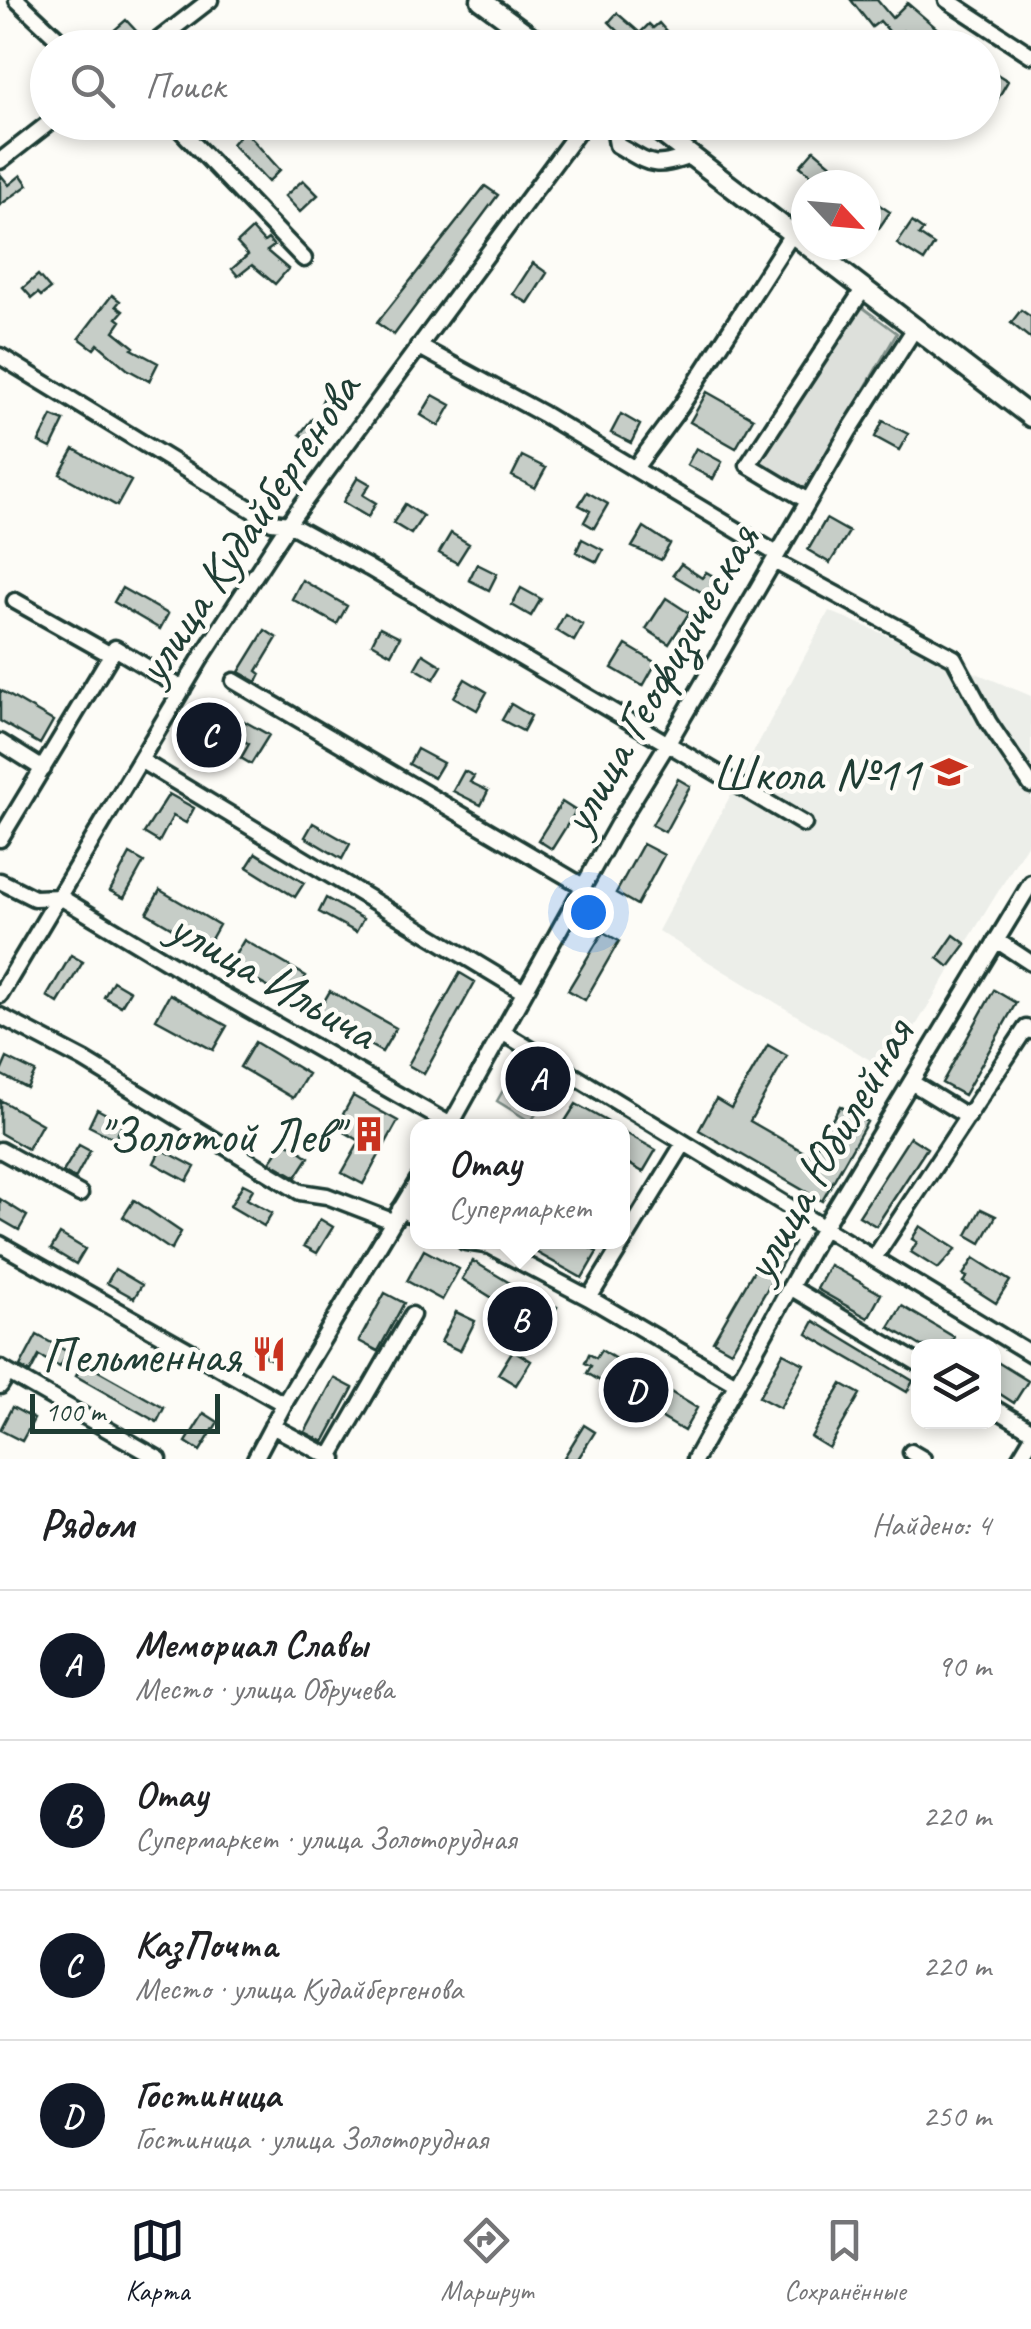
<!DOCTYPE html>
<html lang="ru">
<meta charset="utf-8">
<style>
:root{--surface:#fff;--page:#f6f6f6;--text:#202124;--muted:#757577;--line:#e0e0e0;--accent:#111827}
body{margin:0;font-family:Caveat,sans-serif;background:var(--page);color:var(--text)}
.controls{position:absolute;right:30px;bottom:30px;display:grid;overflow:hidden;border-radius:20px;box-shadow:0 5px 15px #0003}
.controls button{width:90px;height:90px;display:grid;place-items:center;padding:0;border:0;border-bottom:2px solid var(--line);background:var(--surface);color:var(--text);font:50px sans-serif}
.compass{position:absolute;left:791px;top:170px;width:90px;height:90px;border-radius:50%;background:var(--surface);box-shadow:0 5px 15px #0003;rotate:116deg}
.scale{position:absolute;left:30px;bottom:25px;width:190px;box-sizing:border-box;padding-left:10px;border:5px solid #1f3d34;border-top:0;font-size:28px;line-height:35px;white-space:nowrap;color:#1f3d34;-webkit-text-stroke:8px #fdfcf7;paint-order:stroke}
.you{position:absolute;left:588px;top:912px;width:35px;height:35px;margin:-25px;border:8px solid #fff;border-radius:50%;background:#1a73e8;box-shadow:0 0 0 15px #1a73e833}
.badge{display:grid;place-items:center;width:65px;height:65px;border-radius:50%;background:var(--accent);color:#fff;font-size:32px;font-weight:700}
.pin{position:absolute;translate:-50% -50%;border:5px solid #fff;box-shadow:0 2px 10px #0006}
.popup{position:absolute;left:410px;top:1119px;width:220px;height:130px;box-sizing:border-box;display:grid;place-content:center;border-radius:20px;background:var(--surface);filter:drop-shadow(0 2px 8px #0005);font-size:32px;white-space:nowrap;color:var(--muted)}
.popup b{font-size:38px;color:var(--text)}
.popup::after{content:'';position:absolute;left:50%;top:100%;margin-left:-20px;border:20px solid transparent;border-top-color:var(--surface)}
.list{margin:0;padding:0;list-style:none}
h2{display:flex;justify-content:space-between;align-items:center;height:130px;margin:0;padding:0 40px;font-size:42px}
h2 small{font-size:32px;font-weight:400;color:var(--muted)}
.list li{display:grid;grid-template-columns:65px 1fr auto;gap:30px;align-items:center;box-sizing:border-box;height:150px;padding:0 40px;border-top:2px solid var(--line)}
.list b{display:block;font-size:38px;white-space:nowrap}
.list p{margin:0;font-size:32px;white-space:nowrap;color:var(--muted)}
.list em{font-size:32px;font-style:normal;color:var(--muted)}
.icon{flex:none;width:55px;height:55px;fill:none;stroke:currentColor;stroke-width:2;stroke-linecap:round;stroke-linejoin:round}
.map{position:relative;flex:none;width:1031px;height:1459px;overflow:hidden}
.search{position:absolute;background:var(--surface);box-shadow:0 5px 15px #0003;left:30px;right:30px;top:30px;height:110px;display:flex;align-items:center;gap:25px;box-sizing:border-box;padding:0 35px;border-radius:55px;color:var(--muted);font-size:38px}
.sheet{height:730px;background:var(--surface)}
nav{display:flex;justify-content:space-around;align-items:center;box-sizing:border-box;height:140px;border-top:2px solid var(--line);background:var(--surface);font-size:28px;color:var(--muted)}
nav a{display:grid;justify-items:center;gap:5px}
nav .on{color:var(--accent)}
.map>svg:first-child{display:block}
.built{fill:#eceee9}
.grass{fill:#dde0db;stroke:#7e8e88;stroke-width:2.5}
.building{fill:#c6cdc7;stroke:#1f3d34;stroke-width:2.5}
.lines{fill:none;stroke-linecap:round;stroke-linejoin:round}
.minor-casing{stroke:#1f3d34;stroke-width:21}
.major-casing{stroke:#1f3d34;stroke-width:25}
.minor{stroke:#fdfcf7;stroke-width:14}
.major{stroke:#fdfcf7;stroke-width:18}
.labels{text-anchor:middle;stroke-width:9;stroke-linejoin:round;paint-order:stroke}
.street-label{font-size:50px;fill:#1f3d34;stroke:#fdfcf7}
.poi-label{font-size:50px;fill:#1f3d34;stroke:#fdfcf7;text-anchor:end}
</style>
<div class="map">
<svg width="1031" height="1459" viewBox="0 0 1031 1459">
<rect width="100%" height="100%" fill="#fdfcf7"/>
<filter id="ink" filterUnits="userSpaceOnUse"><feTurbulence type="fractalNoise" baseFrequency=".01" numOctaves="2"/><feDisplacementMap in="SourceGraphic" scale="20" xChannelSelector="R" yChannelSelector="G"/><feConvolveMatrix kernelMatrix="1 2 1 2 8 2 1 2 1" color-interpolation-filters="sRGB"/></filter>
<g filter="url(#ink)">
<path class="built" d="M829 611 1031 696V838L888 1071 658 931Z"/>
<path class="grass" d="M858 304 897 333 803 494 753 464Z
M520 1061 555 1083 531 1122 497 1101Z"/>
<path class="building" d="M851 0H877L892 18 907 3 941 32 928 48H923L903 31 895 38 880 21 872 27Z
M617 13 640 33 649 24 653 28 659 23 681 48H635L609 22Z
M126 20 137 32 122 45 111 33Z
M992 71 1008 81 997 100 984 92V84Z
M244 130 280 170 268 182 232 144Z
M814 150 828 162 856 185H823L800 166Z
M0 174 9 185 21 175 28 185 0 205Z
M303 180 318 195 300 212 285 196Z
M485 186 498 195 394 335 377 323Z
M869 198 890 212 879 228 866 220V203Z
M912 222 923 230 919 235 934 245 924 261 897 244Z
M252 229 264 242 268 239 274 246 267 251 288 269 275 284 252 265 238 276 232 269 248 255 237 243Z
M533 263 547 273 528 303 513 294Z
M38 275 50 289 41 296 38 293 32 298 23 288Z
M112 295 120 301 116 306 123 311 117 318 121 321 114 331 134 347 132 349 158 363 149 381 127 369 98 344 94 349 79 338Z
M1021 310 1031 317V339L1011 323Z
M328 388 345 398 336 413 321 404Z
M707 392 753 418 736 448 690 422Z
M433 395 451 405 439 426 421 415Z
M621 414 640 425 631 443 611 433Z
M52 416 64 421 51 448 39 442Z
M312 419 325 429 313 444 300 434Z
M883 421 908 434 899 450 875 437Z
M696 448 722 462 713 479 687 465Z
M74 449 131 481 117 506 60 474Z
M522 456 546 468 535 488 512 476Z
M358 477 370 484 363 495 376 503 368 517 343 502Z
M587 492 608 504 594 528 584 522 590 511 579 505Z
M405 504 423 516 411 534 393 523Z
M826 519 849 532 830 563 808 550Z
M644 527 670 544 661 560 632 547Z
M451 533 469 544 457 563 439 553Z
M582 539 603 550 597 562 576 552Z
M477 564 497 574 489 590 469 580Z
M681 564 702 578 706 572 727 584 716 601 673 575Z
M302 580 347 606 337 624 292 599Z
M122 588 168 614 160 629 114 602Z
M521 588 541 599 531 616 512 605Z
M666 598 689 613 669 644 646 629Z
M565 614 583 625 574 641 556 630Z
M380 627 400 637 391 654 372 643Z
M265 630 277 638 257 671 261 674 257 682 239 672Z
M626 645 656 663 643 686 612 668Z
M423 654 442 666 434 679 415 668Z
M465 679 487 692 477 710 454 697Z
M0 690 53 721 40 744 0 721Z
M511 704 531 716 523 731 502 720Z
M217 706 269 735 251 764 241 758 249 744 223 728 207 754 193 745Z
M417 749 443 763 434 778 409 764Z
M464 771 474 776 470 782 488 791 481 805 453 791Z
M678 779 690 786 665 832 652 825Z
M169 794 194 808 186 823 173 816 159 842 144 833Z
M562 802 576 811 552 849 538 840Z
M313 823 350 844 342 859 305 837Z
M643 844 664 855 637 905 616 893Z
M256 853 304 883 295 897 247 867Z
M130 854 144 862 124 898 110 891Z
M160 890 219 925 206 948 147 913Z
M326 898 363 919 356 932 319 912Z
M603 932 619 941 585 1000 568 990Z
M954 935 966 944 949 967 938 958Z
M244 940 306 976 292 1001 229 965Z
M71 955 83 962 58 1003 47 996Z
M460 973 475 982 424 1074 408 1065Z
M113 981 130 991 121 1006 104 997Z
M994 990 1016 1003 964 1095 942 1083Z
M330 991 396 1028 382 1052 316 1015Z
M170 994 227 1026 213 1050 156 1019Z
M255 1042 308 1074 293 1098 240 1067Z
M768 1045 787 1056 750 1121 811 1156 840 1106 867 1122 822 1201 699 1130 716 1099 731 1108Z
M7 1058 35 1072 27 1088 0 1074Z
M353 1096 398 1121 363 1184 342 1173 360 1141 336 1127Z
M0 1100 42 1124 28 1149 0 1133Z
M576 1104 615 1126H562Z
M97 1109 123 1123 115 1139 89 1126Z
M622 1131 656 1150 643 1172 622 1160Z
M910 1137 927 1148 876 1226 859 1216Z
M285 1141 309 1157 296 1177 270 1162Z
M79 1145 90 1151 75 1179 63 1172Z
M161 1149 195 1167 187 1181 154 1163Z
M243 1184 253 1189 247 1199 272 1213 264 1226 230 1206Z
M0 1199 27 1216 19 1230 0 1219Z
M134 1200 181 1232 171 1250 123 1217Z
M981 1209 996 1216 981 1243 967 1235Z
M320 1219 333 1227 317 1253 304 1246Z
M920 1226 956 1249 938 1269 911 1252 917 1242 912 1239Z
M776 1232 794 1243 731 1351 713 1341Z
M60 1234 85 1249 76 1264 51 1249Z
M518 1242H578L597 1252 582 1278Z
M424 1250 459 1269 442 1300 407 1281Z
M974 1258 1010 1281 996 1303 963 1282 967 1277 963 1275Z
M473 1261 535 1298 557 1307 549 1324 517 1308 515 1312 462 1279Z
M830 1265 881 1294 868 1318 817 1289Z
M115 1269 142 1285 134 1298 107 1283Z
M385 1293 404 1303 378 1351 359 1341Z
M902 1306 954 1337 949 1346H921L889 1327Z
M456 1312 475 1321 460 1351 441 1342Z
M814 1321 913 1381 907 1392 807 1334Z
M37 1335 68 1352 60 1367 39 1356 30 1373 20 1367Z
M261 1338 280 1349 274 1361 254 1351Z
M513 1350 531 1361 516 1385 498 1374Z
M601 1350 697 1408 684 1431 587 1373 591 1366 585 1363 589 1354 596 1358Z
M783 1353 804 1364 780 1408 759 1397Z
M994 1360 1028 1381 1014 1403 994 1390Z
M84 1363 164 1408 157 1422 76 1376Z
M334 1378 353 1388 324 1442 305 1432Z
M842 1384 860 1394 829 1448 811 1437Z
M12 1407 34 1419 22 1441 0 1430Z
M204 1413 218 1422 200 1451 186 1442Z
M584 1425 595 1432 578 1459H563Z"/>
<g class="lines">
<defs>
<path id="minor" d="M17 0 68 48
M947 0 1031 55
M148 48 210 0
M173 122 304 259
M613 122 617 145C652 165 651 169 691 156
M0 161 50 122
M418 346 543 414 777 554
M0 356 272 522 289 524 369 568 804 824
M635 468 681 406 792 234
M808 501 748 465 864 288
M774 561 954 658 989 723 1031 785
M15 601 111 655
M234 681 583 886
M0 742 43 769
M140 760 524 992
M0 839 115 648 183 689
M0 881 34 898 60 897
M60 897 213 989 451 1125
M996 940 1031 963
M0 995 201 658 295 514 585 122
M0 1016 84 1060 300 1192 327 1196 392 1221
M502 1032 1031 1354
M911 1082 968 1117
M450 1126 617 826 671 738 849 431 915 328
M0 1150 80 1194
M400 1209 418 1218
M465 1242 490 1246 589 1298 736 1384
M0 1244 284 1404
M874 1258 1026 1028 1031 1031
M790 1287 918 1363
M589 1298 684 1143
M0 1368 159 1459
M0 1386 8 1373
M994 1408 1031 1430
M272 1426 334 1459
M911 1452 923 1459
M330 1457 412 1315
M255 1459 284 1404 418 1180
M695 1459 823 1228 1031 883
M1019 1459 1031 1439"/>
<path id="major" d="M481 0 546 48
M647 122 806 244
M807 245 1031 417"/>
</defs>
<use href="#minor" class="minor-casing"/>
<use href="#major" class="major-casing"/>
<use href="#minor" class="minor"/>
<use href="#major" class="major"/>
</g>
</g>
<defs>
<symbol id="school-bare" viewBox="-9 -9 18 18"><path d="M0-5L7-2L0 1L-7-2ZM-4 1L0 2.5L4 1V4Q0 6-4 4Z" fill="#c8321e" stroke="#fdfcf7" stroke-width="2.5" paint-order="stroke"/></symbol>
<symbol id="building-bare" viewBox="-9 -9 18 18"><path d="M-4-6H4V6H1V3H-1V6H-4ZM-2.5-4.3h1.7v1.8h-1.7ZM.8-4.3h1.7v1.8H.8ZM-2.5-1h1.7V.8h-1.7ZM.8-1h1.7V.8H.8Z" fill="#c8321e" stroke="#fdfcf7" stroke-width="2.5" paint-order="stroke"/></symbol>
<symbol id="restaurant-bare" viewBox="-9 -9 18 18"><path d="M-5-6h1v4h1v-4h1v4h1v-4h1v5L-1.5 .5V6h-2V.5L-5-1ZM5-6V6H3V1.5H1.5Q1.5-4 5-6Z" fill="#c8321e" stroke="#fdfcf7" stroke-width="2.5" paint-order="stroke"/></symbol>
</defs>
<g fill-rule="evenodd">
<use href="#school-bare" x="924" y="747" width="50" height="50"/>
<use href="#building-bare" x="344" y="1109" width="50" height="50"/>
<use href="#restaurant-bare" x="244" y="1329" width="50" height="50"/>
</g>
<g class="labels">
<g class="street-label">
<text transform="translate(246 527) rotate(-56)" y="18">улица Кудайбергенова</text>
<text transform="translate(658 678) rotate(-60)" y="18">улица Геофизическая</text>
<text transform="translate(274 978) rotate(30)" y="18">улица Ильича</text>
<text transform="translate(826 1149) rotate(-60)" y="18">улица Юбилейная</text>
</g>
<g class="poi-label">
<text x="921" y="790">Школа №11</text>
<text x="341" y="1152">"Золотой Лев"</text>
<text x="241" y="1372">Пельменная</text>
</g>
</g>
</svg>
<div class="controls">
<button><svg class="icon" aria-label="layers" viewBox="0 0 24 24"><path d="M12 4l9 5-9 5-9-5zM3 14l9 5 9-5"/></svg></button>
</div>
<svg class="compass" viewBox="-18 -18 36 36"><path d="M0-13l5 13h-10z" fill="#e53935"/><path d="M0 13l5-13h-10z" fill="#757577"/></svg>
<div class="scale">100 m</div>
<div class="you"></div>
<div class="pin badge" style="left:538px;top:1079px">A</div>
<div class="pin badge" style="left:520px;top:1319px">B</div>
<div class="popup"><b>Отау</b>Супермаркет</div>
<div class="pin badge" style="left:209px;top:735px">C</div>
<div class="pin badge" style="left:636px;top:1390px">D</div>
<div class="search"><svg class="icon" aria-label="search" viewBox="0 0 24 24"><circle cx="10" cy="10" r="6"/><path d="M15 15l6 6"/></svg>Поиск</div>
</div>
<section class="sheet">
<h2>Рядом<small>Найдено: 4</small></h2>
<ul class="list">
<li><span class="badge">A</span><div><b>Мемориал Славы</b><p>Место · улица Обручева</p></div><em>90 m</em></li>
<li><span class="badge">B</span><div><b>Отау</b><p>Супермаркет · улица Золоторудная</p></div><em>220 m</em></li>
<li><span class="badge">C</span><div><b>КазПочта</b><p>Место · улица Кудайбергенова</p></div><em>220 m</em></li>
<li><span class="badge">D</span><div><b>Гостиница</b><p>Гостиница · улица Золоторудная</p></div><em>250 m</em></li>
</ul>
</section>
<nav>
<a class="on"><svg class="icon" aria-label="map" viewBox="0 0 24 24"><path d="M3 6l6-2 6 2 6-2v14l-6 2-6-2-6 2zM9 4v14M15 6v14"/></svg>Карта</a>
<a><svg class="icon" aria-label="directions" viewBox="0 0 24 24"><path d="M12 3l9 9-9 9-9-9zM9 14v-3h6M13 9l2 2-2 2"/></svg>Маршрут</a>
<a><svg class="icon" aria-label="saved" viewBox="0 0 24 24"><path d="M7 4h10v16l-5-4-5 4z"/></svg>Сохранённые</a>
</nav>
